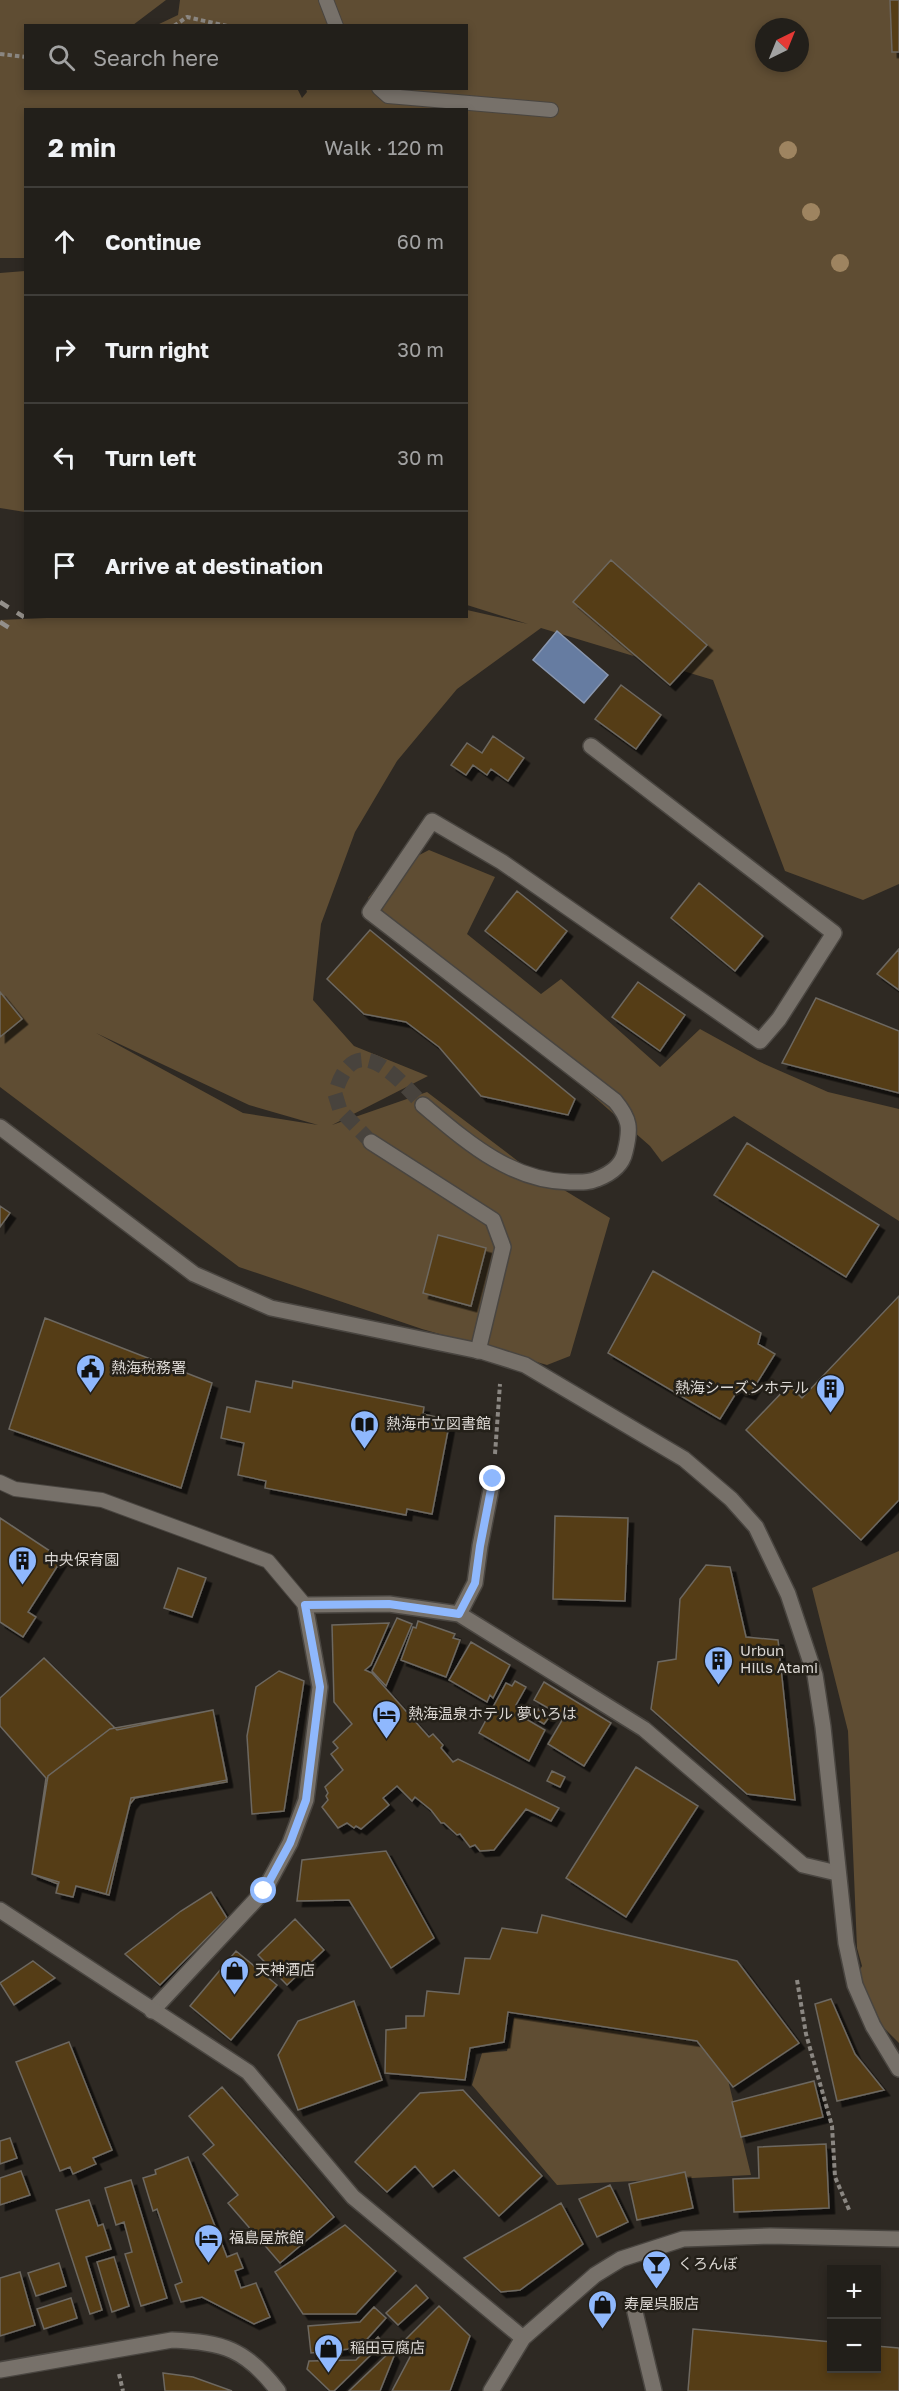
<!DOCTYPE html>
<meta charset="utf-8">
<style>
:root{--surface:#221f1a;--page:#2e2c27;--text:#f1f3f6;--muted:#a2a2a2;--line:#3f3d39}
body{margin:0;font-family:"Golos Text","Noto Sans JP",sans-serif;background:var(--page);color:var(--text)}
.controls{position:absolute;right:18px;bottom:18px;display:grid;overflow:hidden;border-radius:0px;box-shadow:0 3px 9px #0003}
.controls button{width:54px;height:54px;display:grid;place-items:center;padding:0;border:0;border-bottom:2px solid var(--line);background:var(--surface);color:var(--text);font:30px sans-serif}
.compass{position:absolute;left:755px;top:18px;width:54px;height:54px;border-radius:50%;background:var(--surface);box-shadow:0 3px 9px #0003;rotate:43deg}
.stop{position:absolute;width:18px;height:18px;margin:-14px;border:4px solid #8fb8fd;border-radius:50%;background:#fff}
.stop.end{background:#8fb8fd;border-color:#fff;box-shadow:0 2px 6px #0008}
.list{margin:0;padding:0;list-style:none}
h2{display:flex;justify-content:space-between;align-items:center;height:78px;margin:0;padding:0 24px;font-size:26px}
h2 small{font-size:20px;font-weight:400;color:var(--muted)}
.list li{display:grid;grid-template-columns:39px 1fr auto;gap:18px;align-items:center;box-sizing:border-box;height:108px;padding:0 24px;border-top:2px solid var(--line)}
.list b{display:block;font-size:22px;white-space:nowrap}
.list em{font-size:20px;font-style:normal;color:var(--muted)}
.icon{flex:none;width:33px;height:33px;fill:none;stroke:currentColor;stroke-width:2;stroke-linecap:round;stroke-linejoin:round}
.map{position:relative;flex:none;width:899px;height:2391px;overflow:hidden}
.search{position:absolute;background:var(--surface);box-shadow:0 3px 9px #0003;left:24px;top:24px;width:444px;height:66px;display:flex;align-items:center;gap:15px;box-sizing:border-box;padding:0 21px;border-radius:0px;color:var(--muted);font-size:22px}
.panel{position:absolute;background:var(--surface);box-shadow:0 3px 9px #0003;left:24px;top:108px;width:444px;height:510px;border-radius:0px}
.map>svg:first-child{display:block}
.green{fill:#5f4d33;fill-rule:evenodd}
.water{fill:#667ca1;stroke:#8997b0;stroke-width:1.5}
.building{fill:#543c17;stroke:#6d6860;stroke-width:1.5;filter:url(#shadow)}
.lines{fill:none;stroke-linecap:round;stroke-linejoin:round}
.minor-tunnel{stroke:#48433d;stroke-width:15;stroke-dasharray:15 8;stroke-linecap:butt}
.service-casing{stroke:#494540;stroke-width:16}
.minor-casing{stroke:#494540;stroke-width:18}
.tertiary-casing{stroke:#494540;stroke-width:18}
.path{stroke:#8b8782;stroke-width:4;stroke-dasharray:4.5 3;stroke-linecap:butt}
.service{stroke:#77716a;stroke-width:14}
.minor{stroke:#77716a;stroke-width:15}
.tertiary{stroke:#77716a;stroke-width:15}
.rail{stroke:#94908b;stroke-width:4.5;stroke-dasharray:10 10;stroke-linecap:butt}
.path-bridge{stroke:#8b8782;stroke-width:4;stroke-dasharray:4.5 3;stroke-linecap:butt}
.tree{fill:#9e8460}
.route{stroke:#8fb8fd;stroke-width:8}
.labels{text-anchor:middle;stroke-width:5;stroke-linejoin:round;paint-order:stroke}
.poi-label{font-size:15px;fill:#dbd7d3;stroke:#242019;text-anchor:start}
</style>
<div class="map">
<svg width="899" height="2391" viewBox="0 0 899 2391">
<defs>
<filter id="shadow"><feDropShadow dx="5.5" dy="5.5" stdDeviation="0" flood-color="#0009"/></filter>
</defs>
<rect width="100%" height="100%" fill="#2e2923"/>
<path class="green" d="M0 0H166L133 25 26 26V88H297L302 98 307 92 306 89 466 88V26L157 25 178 15 180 0H899V884L863 900 785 871 713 680 541 628 457 689 397 761 355 832 321 924 313 1000 354 1046 428 1076 332 1125 427 1092 523 1165 610 1218 570 1356 547 1365 422 1329 239 1267 0 1087V620L93 616H466L467 610 528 624 467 605 466 110H26L25 258H0ZM764 27H800V63H764ZM96 1033 249 1105 318 1125 243 1113Z
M25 271H26L25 512 0 508V273Z
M429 850 495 877 467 934 541 994 561 979 660 1067 700 1029 760 1062 828 1092 899 1109V1221L734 1116 662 1162 650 1146 368 898 390 870Z
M899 1551V2043L883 2027 858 1973 862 1966 857 1948 848 1731 812 1588Z
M514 2017 697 2042 728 2080 751 2175 557 2185 472 2085 482 2053 507 2051Z"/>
<path class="water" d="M557 631 608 675 584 703 533 660Z"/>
<path class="building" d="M890 0H899V52H892Z
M611 560 707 645 670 685 573 602Z
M621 685 661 715 636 749 595 719Z
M493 736 524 758 508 781 491 769 487 775 473 765 466 775 451 765 467 743 482 753Z
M699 883 763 936 735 971 671 918Z
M517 891 567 931 536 971 485 931Z
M370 930 575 1099 568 1115 481 1096 439 1047 406 1022 364 1014 327 979Z
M899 949V990L877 974Z
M638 982 685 1015 660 1051 612 1017Z
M0 992 22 1019 0 1037Z
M816 998 899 1031V1093L782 1063Z
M747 1143 879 1225 846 1277 714 1195Z
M0 1206 10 1213 0 1227Z
M438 1235 486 1248 471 1306 423 1293Z
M653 1271 761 1333 758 1344 775 1354 750 1394 738 1390 720 1419 608 1353Z
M899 1296V1500L861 1540 746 1430 789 1385 802 1398Z
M45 1318 212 1383 181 1488 9 1429Z
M256 1381 292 1388 293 1381 424 1407 423 1414 450 1420 432 1514 407 1509 406 1515 265 1488 266 1481 238 1475 244 1443 221 1438 227 1407 250 1412Z
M555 1516 628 1518 625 1601 553 1599Z
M0 1518 62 1559 28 1612 36 1617 23 1637 0 1622Z
M706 1565 730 1567 746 1637 778 1640 795 1800 747 1794 651 1709 658 1662 676 1659 680 1599Z
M178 1568 206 1578 192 1617 164 1608Z
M397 1618 412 1624 386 1686 372 1671Z
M418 1621 455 1634 453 1638 460 1640 446 1677 401 1660 413 1627 416 1628Z
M389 1623 371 1665 365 1670 372 1673 429 1737 433 1734 443 1745 441 1748 453 1762 458 1759 559 1808 551 1821 526 1809 494 1850 480 1851 475 1845 470 1847 460 1834 457 1835 444 1823H441L431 1810 415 1797 412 1801 397 1786 383 1798 389 1805 361 1829 356 1826 354 1828 347 1823 338 1828 322 1807 328 1800 326 1796 328 1793 325 1787 343 1770 331 1754 338 1748 333 1742 352 1724 334 1702 332 1625Z
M471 1642 510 1665 493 1698 490 1695 487 1702 449 1680Z
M44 1658 117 1730 213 1710 227 1780 135 1798 130 1804 106 1894 76 1886 73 1897 56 1893 59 1882 32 1874 46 1778 0 1726V1698Z
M279 1671 304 1681 284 1811 252 1814 247 1736 256 1687Z
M515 1681 526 1687 516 1705 530 1712 526 1719 545 1730 529 1761 479 1733 506 1683 512 1686Z
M544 1682 611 1723 584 1766 548 1744 564 1717 534 1700Z
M538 1709 550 1716 544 1724 532 1717Z
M213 1710 227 1782 131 1798 109 1895 76 1886 73 1897 56 1893 58 1884 32 1874 48 1776 110 1729Z
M636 1767 698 1806 626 1917 566 1878Z
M552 1771 565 1777 560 1787 547 1781Z
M386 1851 434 1938 391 1968 349 1900 297 1901 302 1860Z
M211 1892 227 1918 160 1985 125 1954 181 1911Z
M542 1915 737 1961 799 2043 733 2087 697 2041 508 2012 504 2042 470 2048 465 2080 385 2073 386 2030 406 2028V2016H424L427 1991 459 1994 465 1958 490 1959 502 1928 537 1933Z
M295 1919 324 1950 287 1985 258 1955Z
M236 1951 277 1985 231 2040 190 2006Z
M33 1961 55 1978 14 2005 0 1983Z
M831 1999 855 2054 884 2090 837 2101 815 2004Z
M354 2001 382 2080 298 2110 278 2055 298 2021Z
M69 2042 112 2150 93 2158 96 2164 73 2174 70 2167 60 2171 16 2062Z
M814 2081 823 2117 741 2137 732 2102Z
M222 2087 334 2217 280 2263 228 2203 238 2195 203 2154 214 2145 189 2116Z
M463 2090 542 2176 499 2216 454 2170 433 2187 415 2166 387 2192 355 2162 420 2093Z
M10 2138 17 2158 0 2164V2141Z
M826 2144 829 2208 734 2212 733 2179 759 2178 758 2147Z
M188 2157 227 2257 237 2253 243 2268 235 2271 241 2288 256 2283 270 2317 254 2324 202 2297 181 2302 175 2285 182 2282 157 2209 153 2211 143 2178 156 2174 155 2170Z
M21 2171 30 2195 0 2205V2178Z
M685 2172 693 2208 637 2220 629 2184Z
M131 2180 167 2298 141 2306 125 2254 132 2252 124 2222 116 2225 105 2188Z
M610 2185 628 2222 597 2237 579 2199Z
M89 2200 98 2226 103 2224 111 2249 86 2257 102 2310 90 2314 56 2210Z
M561 2203 583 2244 520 2290 501 2292 464 2258Z
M345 2225 396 2271 356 2314H303L275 2272Z
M114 2257 129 2306 112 2312 97 2262Z
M59 2263 66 2286 36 2296 28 2273Z
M20 2272 35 2325 0 2336V2278Z
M416 2285 428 2298 398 2325 386 2313Z
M71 2298 77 2318 44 2329 37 2309Z
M439 2306 470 2336 450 2391H392L411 2355 401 2344Z
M374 2307 386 2318 359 2348 311 2353 308 2326 360 2322Z
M693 2329 832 2342V2368H876V2346L899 2348V2391H688Z
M378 2337 383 2343 334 2391H330L307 2369 309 2361 356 2360Z
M391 2351 394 2356 380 2391H349Z
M163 2373 193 2377 232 2391H165Z"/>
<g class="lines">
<path class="minor-tunnel" d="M371 1142 340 1110 335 1094C354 1025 397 1077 423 1105"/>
<defs>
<path id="service" d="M326 0 336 26
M379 88 388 96 551 110
M0 1482 15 1489 102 1500 268 1561 305 1605"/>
<path id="minor" d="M423 1105C466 1141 510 1181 570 1182 580 1182 588 1183 597 1179 610 1174 622 1166 625 1152 631 1128 630 1119 615 1101L370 912 432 821 502 862 760 1041 779 1019 834 933 591 746
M371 1142 493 1220 503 1247 478 1351
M459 1614 475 1583 480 1546 493 1479
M152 2011 264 1891 290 1843 306 1800 320 1687 305 1605 389 1604 459 1614 644 1729 803 1865 837 1873
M635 2312 654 2391"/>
<path id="tertiary" d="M0 1127 194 1274 271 1308 484 1352 525 1365 684 1459 731 1499 756 1527 788 1594 815 1675 823 1727 846 1943 855 1985 873 2026 899 2069
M0 1910 248 2072 353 2197 523 2338
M0 2370 172 2340C223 2342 246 2349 278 2391
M491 2391 523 2338 595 2275 621 2259 683 2239 770 2236 899 2239"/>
</defs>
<use href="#service" class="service-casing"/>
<use href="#minor" class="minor-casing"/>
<use href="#tertiary" class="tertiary-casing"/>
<path class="path" d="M174 26 187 17 227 26
M0 54 26 57
M495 1454 500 1384
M797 1980 806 2034 832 2126 835 2177 850 2212
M119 2374 123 2391"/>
<use href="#service" class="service"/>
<use href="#minor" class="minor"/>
<use href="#tertiary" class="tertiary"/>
<path class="rail" d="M0 602 24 617
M0 622 16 632"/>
<path class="path-bridge" d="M629 2310 637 2307"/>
</g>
<g class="tree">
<circle cx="788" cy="150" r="9"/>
<circle cx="811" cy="212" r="9"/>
<circle cx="840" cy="263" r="9"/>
</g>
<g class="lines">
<path class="route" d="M264 1891 290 1843 306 1800 320 1687 305 1605 389 1604 459 1614 475 1583 480 1546 493 1479"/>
</g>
<defs>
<symbol id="civic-pin" viewBox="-11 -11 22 30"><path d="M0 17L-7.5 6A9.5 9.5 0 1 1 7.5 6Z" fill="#8fb8fd" stroke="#242019"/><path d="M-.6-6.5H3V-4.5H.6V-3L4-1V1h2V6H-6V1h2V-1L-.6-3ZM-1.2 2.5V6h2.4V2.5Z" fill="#111"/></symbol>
<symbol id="building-pin" viewBox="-11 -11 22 30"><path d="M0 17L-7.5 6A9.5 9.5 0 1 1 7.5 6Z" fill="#8fb8fd" stroke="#242019"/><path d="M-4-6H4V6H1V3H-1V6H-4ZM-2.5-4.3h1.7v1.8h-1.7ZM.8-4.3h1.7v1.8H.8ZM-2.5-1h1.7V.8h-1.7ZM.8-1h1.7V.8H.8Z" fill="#111"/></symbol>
<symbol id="library-pin" viewBox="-11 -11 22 30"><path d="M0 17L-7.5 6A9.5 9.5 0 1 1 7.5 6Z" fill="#8fb8fd" stroke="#242019"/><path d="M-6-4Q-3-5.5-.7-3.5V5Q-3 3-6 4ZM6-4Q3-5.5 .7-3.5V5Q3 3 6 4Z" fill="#111"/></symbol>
<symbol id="hotel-pin" viewBox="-11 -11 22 30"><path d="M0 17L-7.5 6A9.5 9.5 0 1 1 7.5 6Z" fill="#8fb8fd" stroke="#242019"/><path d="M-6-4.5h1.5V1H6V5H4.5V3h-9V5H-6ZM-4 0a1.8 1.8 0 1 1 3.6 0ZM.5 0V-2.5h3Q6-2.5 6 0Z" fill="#111"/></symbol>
<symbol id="shop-pin" viewBox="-11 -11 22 30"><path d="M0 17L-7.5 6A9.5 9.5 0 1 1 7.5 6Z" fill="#8fb8fd" stroke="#242019"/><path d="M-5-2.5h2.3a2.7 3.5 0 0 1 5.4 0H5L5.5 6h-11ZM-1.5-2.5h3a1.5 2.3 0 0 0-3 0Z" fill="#111"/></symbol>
<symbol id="bar-pin" viewBox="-11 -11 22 30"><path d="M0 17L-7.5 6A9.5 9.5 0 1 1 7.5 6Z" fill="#8fb8fd" stroke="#242019"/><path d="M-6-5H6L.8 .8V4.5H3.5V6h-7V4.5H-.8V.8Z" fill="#111"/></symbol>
</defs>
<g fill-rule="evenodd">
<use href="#civic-pin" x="74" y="1352" width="33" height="45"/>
<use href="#building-pin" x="814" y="1372" width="33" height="45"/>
<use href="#library-pin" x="348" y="1408" width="33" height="45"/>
<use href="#building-pin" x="6" y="1544" width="33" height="45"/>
<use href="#building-pin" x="702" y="1644" width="33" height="45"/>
<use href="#hotel-pin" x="370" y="1698" width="33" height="45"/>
<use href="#shop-pin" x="218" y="1954" width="33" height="45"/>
<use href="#hotel-pin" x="192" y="2222" width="33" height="45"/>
<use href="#bar-pin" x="640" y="2248" width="33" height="45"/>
<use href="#shop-pin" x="586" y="2288" width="33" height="45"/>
<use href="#shop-pin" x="312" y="2332" width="33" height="45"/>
</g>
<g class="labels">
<g class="poi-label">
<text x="111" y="1373">熱海税務署</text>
<text x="809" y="1393" text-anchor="end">熱海シーズンホテル</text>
<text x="386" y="1429">熱海市立図書館</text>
<text x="44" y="1565">中央保育園</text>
<text x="740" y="1656">Urbun<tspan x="740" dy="17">Hills Atami</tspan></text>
<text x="408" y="1719">熱海温泉ホテル 夢いろは</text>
<text x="255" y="1975">天神酒店</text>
<text x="229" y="2243">福島屋旅館</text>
<text x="678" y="2269">くろんぼ</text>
<text x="624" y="2309">寿屋呉服店</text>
<text x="350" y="2353">稲田豆腐店</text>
</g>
</g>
</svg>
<div class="controls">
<button>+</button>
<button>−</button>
</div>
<svg class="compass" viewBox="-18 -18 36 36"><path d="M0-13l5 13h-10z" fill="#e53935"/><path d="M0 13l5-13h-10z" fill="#a2a2a2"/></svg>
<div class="stop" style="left:264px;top:1891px"></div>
<div class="stop end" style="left:493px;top:1479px"></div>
<div class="search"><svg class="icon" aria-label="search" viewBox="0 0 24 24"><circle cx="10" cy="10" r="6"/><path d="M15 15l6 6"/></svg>Search here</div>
<section class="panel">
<h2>2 min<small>Walk · 120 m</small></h2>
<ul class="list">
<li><svg class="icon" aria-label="ahead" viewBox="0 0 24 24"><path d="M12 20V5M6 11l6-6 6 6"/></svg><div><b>Continue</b></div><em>60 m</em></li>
<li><svg class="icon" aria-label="right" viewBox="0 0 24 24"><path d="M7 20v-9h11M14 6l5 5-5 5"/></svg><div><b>Turn right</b></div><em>30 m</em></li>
<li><svg class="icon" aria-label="left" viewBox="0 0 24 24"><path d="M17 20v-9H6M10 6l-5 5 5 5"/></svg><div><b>Turn left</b></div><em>30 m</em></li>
<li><svg class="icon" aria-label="arrive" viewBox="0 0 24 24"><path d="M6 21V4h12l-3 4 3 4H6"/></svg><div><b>Arrive at destination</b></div></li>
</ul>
</section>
</div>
